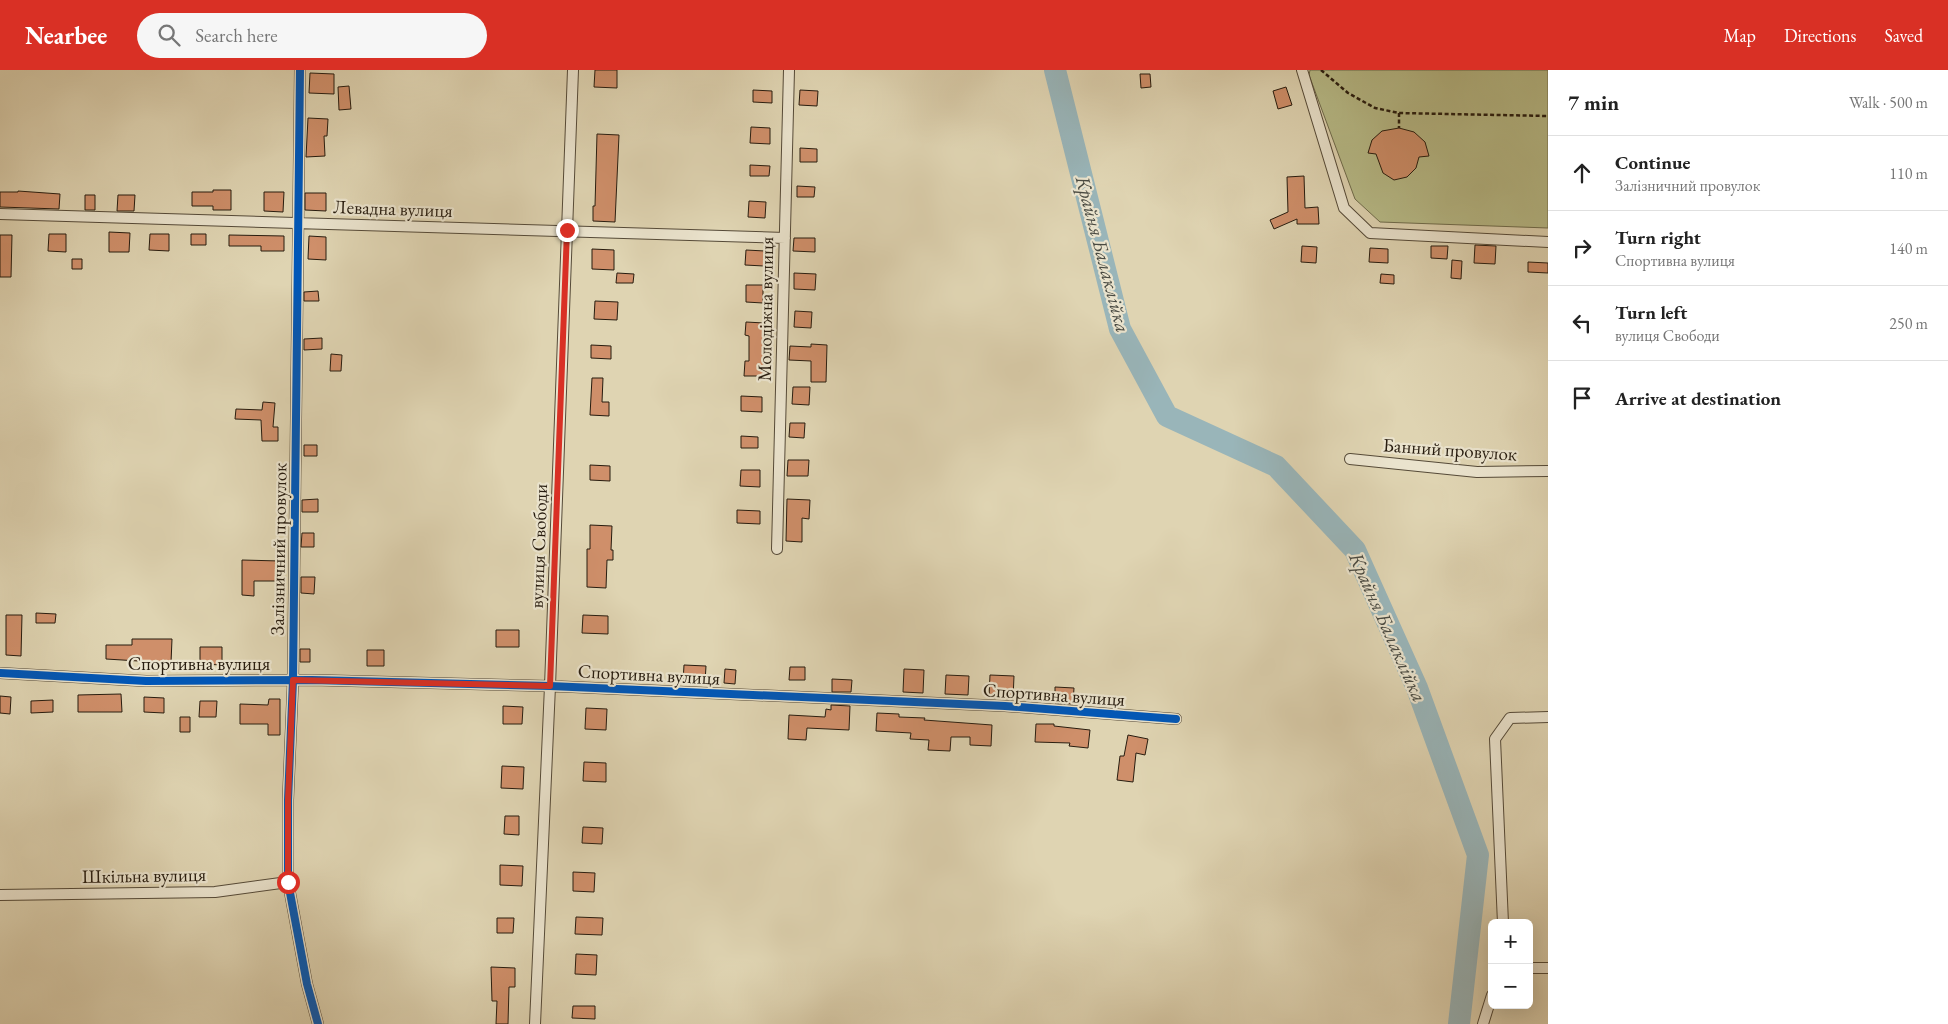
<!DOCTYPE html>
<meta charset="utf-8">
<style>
:root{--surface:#fff;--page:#f6f6f6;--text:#222;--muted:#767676;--line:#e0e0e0;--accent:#d93025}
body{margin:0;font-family:"EB Garamond",serif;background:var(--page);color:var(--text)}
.controls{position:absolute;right:15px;bottom:15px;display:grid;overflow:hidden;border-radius:8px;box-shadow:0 5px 20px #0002}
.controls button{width:45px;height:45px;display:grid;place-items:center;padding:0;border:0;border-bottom:1px solid var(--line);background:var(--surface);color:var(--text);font:25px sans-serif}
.stop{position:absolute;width:15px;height:15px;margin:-11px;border:4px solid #d93025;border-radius:50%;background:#fff}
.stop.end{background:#d93025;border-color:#fff;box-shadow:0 1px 5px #0008}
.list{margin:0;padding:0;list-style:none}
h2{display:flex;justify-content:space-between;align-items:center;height:65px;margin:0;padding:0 20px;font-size:21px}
h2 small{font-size:16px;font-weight:400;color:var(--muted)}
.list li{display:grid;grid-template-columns:32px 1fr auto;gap:15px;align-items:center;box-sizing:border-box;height:75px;padding:0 20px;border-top:1px solid var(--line)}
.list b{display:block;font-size:19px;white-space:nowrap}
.list p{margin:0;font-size:16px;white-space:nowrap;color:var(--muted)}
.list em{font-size:16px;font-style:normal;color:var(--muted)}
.icon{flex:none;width:28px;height:28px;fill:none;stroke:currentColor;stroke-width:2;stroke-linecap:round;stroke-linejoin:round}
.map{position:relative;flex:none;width:1548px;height:954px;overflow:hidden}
header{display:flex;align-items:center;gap:30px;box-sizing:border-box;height:70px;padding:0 25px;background:var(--accent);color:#fff}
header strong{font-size:24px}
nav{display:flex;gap:28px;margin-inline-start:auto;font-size:18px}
.search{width:350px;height:45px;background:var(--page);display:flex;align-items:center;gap:12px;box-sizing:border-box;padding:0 18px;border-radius:28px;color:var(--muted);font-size:19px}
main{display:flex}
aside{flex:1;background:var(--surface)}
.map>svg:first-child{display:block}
.green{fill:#b7bb88;stroke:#6f6c4c}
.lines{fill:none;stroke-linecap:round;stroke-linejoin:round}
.river{stroke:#99b5b9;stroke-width:22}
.building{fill:#cf8f6a;stroke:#271c0f}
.minor-casing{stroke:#554a38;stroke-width:12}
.path{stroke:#271c0f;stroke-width:2.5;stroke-dasharray:4 2.5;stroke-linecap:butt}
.minor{stroke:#eae3cd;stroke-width:10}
.cycleway-casing{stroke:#eae3cd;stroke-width:11}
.cycleway{stroke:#0057b8;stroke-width:8}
.route{stroke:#d93025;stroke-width:6}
.labels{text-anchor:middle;stroke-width:4.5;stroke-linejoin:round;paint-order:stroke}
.street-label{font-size:19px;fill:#271c0f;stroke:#eae3cd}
.water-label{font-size:20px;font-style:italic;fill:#494a42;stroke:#eae3cd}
</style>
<header>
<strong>Nearbee</strong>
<div class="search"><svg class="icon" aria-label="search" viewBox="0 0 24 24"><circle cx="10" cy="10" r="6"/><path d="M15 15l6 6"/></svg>Search here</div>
<nav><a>Map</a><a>Directions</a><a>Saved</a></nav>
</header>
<main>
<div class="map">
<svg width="1548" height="954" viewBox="0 0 1548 954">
<rect width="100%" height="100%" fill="#dfd4b2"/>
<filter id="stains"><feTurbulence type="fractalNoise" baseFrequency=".004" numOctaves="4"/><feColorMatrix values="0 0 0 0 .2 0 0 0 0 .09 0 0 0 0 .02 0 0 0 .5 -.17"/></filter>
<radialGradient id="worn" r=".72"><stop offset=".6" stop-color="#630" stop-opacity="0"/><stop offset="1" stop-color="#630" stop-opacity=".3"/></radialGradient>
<path class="green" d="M1310 0H1548V158L1380 152 1355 129 1309 5Z"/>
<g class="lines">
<path class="river" d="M1055 0 1120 259 1167 346 1276 396 1355 480 1417 618 1478 785 1459 954"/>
</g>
<path class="building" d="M595 0H617V18L594 17Z
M310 3 334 4V24L309 23Z
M1140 4H1150L1151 17 1141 18Z
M349 16 351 39 339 40 338 17Z
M1286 17 1292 35 1278 39 1273 21Z
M753 20 772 21V33L753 32Z
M800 20 818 21 817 36 799 35Z
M308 48 328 49 327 66H324L325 86 306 87Z
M751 57 770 58V74L750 73Z
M1399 58 1414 62 1425 72 1429 86 1419 87 1416 98 1407 107 1394 110 1383 103 1376 84 1368 83 1372 70 1382 61Z
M597 64 619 65 615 152 593 151V136H595Z
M800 78 817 79V92H800Z
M750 95 770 96 769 106H750Z
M1304 106 1305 138 1318 137 1319 154H1297V149L1274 159 1270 150 1288 142 1287 107Z
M797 116 815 117 814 127H797Z
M213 120H231V140H213V136H192V122H213Z
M18 121 60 124 59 139 0 137V122H18Z
M264 122H284L283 142 264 141Z
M305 123H326V141L305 140Z
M85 125H95V140H85Z
M118 125H135L134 141H117Z
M749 131 766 132 765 148 748 147Z
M109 162 130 163 129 182H109Z
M49 164H66V182L48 181Z
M150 164H169V181L149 180Z
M191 164H206V175H191Z
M0 165H12L11 207H0Z
M229 165 284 166V181H261V176H229Z
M309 166 326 167V190L308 189Z
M794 168H815V182L793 181Z
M1475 175 1496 176 1495 194 1474 193Z
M1302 176 1317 177 1316 193 1301 192Z
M1431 176H1448L1447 189 1431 188Z
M1370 178 1388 179V193L1369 192Z
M592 179 614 180V200L592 199Z
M746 180 765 181 764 196 745 195Z
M72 189H82V199H72Z
M1452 190 1462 191 1461 209 1451 208Z
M1528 192 1548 193V203L1528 202Z
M617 203 634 204 633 213H616Z
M794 203 816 204 815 220 794 219Z
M1381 204 1394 205V214L1380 213Z
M746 215H763V233L746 232Z
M318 221 319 231H304V222Z
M595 231 618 232 617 250 594 249Z
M795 241 812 242 811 258 794 257Z
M746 252 764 253V306H744L745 291H749V266L745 265Z
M322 268V279L304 280V269Z
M811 274 827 275 826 312H811V291L789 290 790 276 811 277Z
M591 275 611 276V289L591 288Z
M331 284 342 285 341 301H330Z
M592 308H603L602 332H609V346L590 345Z
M793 317H810L809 335 792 334Z
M741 326 762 327V342L741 341Z
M263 332 275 333 273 357H278V371H262L261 350 235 349 236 339 262 340Z
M790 353H805L804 368 789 367Z
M741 366 758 367V378H741Z
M304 375H317V386H304Z
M788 390H809L808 406H787Z
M590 395 610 396V411L590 410Z
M741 400H760V417L740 416Z
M318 429V442H302V430Z
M787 429 810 430 809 449 802 448V472L786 471Z
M737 440 760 441V454L737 453Z
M590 455 612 456 611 480H613V490H607L606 518 587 517V479H590Z
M302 463H314V477H301Z
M242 490 280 491V511H254V526L242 525Z
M301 507H315L314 524 301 523Z
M36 543 56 544 55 553H36Z
M6 545H22L21 586 6 585Z
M583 545 608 546V564L582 563Z
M496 560H519V577H496Z
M132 569H172L171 593 106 589V575H132Z
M200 577H222V595L200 594Z
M300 579H310V592H300Z
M367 580H384V596H367Z
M684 595 706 596 705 612H683Z
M790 597H805V610H789Z
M725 599 736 600 735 614 724 613Z
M904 599 924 600 923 623 903 622Z
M946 605 969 606 968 625 945 624Z
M990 605 1014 606 1013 629 989 628Z
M832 609 852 610 851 622H832Z
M1055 617 1074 618 1073 634 1055 633Z
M121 624 122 642H78V625Z
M0 626 11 627 10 644 0 643Z
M144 627 164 628V643L144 642Z
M269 629H280V665H268V654H240V634L268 635Z
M53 630V642L31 643V631Z
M200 631H217L216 647H199Z
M831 635 850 636 849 660 807 658 806 670 788 669 789 645 825 647 826 639 831 640Z
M503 636 523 637 522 654H503Z
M586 638 607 639 606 660 585 659Z
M877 643 899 644V647L925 648 924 650 992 655 991 676 970 675V667H951L950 681 928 680 929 670 910 669 911 663 876 661Z
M180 647H190V662H180Z
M1036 654H1054V656L1090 660 1088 678 1069 676 1070 673 1035 672Z
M1128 665 1148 669 1145 685 1136 683 1133 712 1117 710 1120 686H1124Z
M584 692 606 693V712L583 711Z
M502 696 524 697 523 719 501 718Z
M505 746H519V765L504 764Z
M583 757 603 758 602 774 582 773Z
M500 795 523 796 522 816 500 815Z
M573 802 595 803 594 822 573 821Z
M576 847 603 848 602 865 575 864Z
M497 848H514L513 863H497Z
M576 884 597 885 596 905 575 904Z
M491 897 515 898V917H509L508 954H496L497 931H492Z
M573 936H595V949L572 948Z"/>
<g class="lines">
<defs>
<path id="minor" d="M300 0 293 610 288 730V812L307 914 318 954
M1302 0 1344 138 1370 163 1548 172
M0 144 785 168
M1350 389 1477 402 1548 401
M777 479 789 0
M0 603 146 611 312 610 550 616 1005 636 1176 649
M0 825 215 822 288 812
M1503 853 1495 669 1510 648 1548 647
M1529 898H1548
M535 954 550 616 573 0
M1483 954 1492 925"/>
</defs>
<use href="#minor" class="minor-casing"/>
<path class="path" d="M1321 0 1348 23 1375 38 1399 43 1548 46
M1399 43V58"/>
<use href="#minor" class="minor"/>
<defs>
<path id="cycleway" d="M300 0 293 610 288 730V812L307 914 318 954
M0 603 146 611 312 610 550 616 1005 636 1176 649"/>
</defs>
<use href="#cycleway" class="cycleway-casing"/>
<use href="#cycleway" class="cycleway"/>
</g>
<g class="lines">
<path class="route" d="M288 812V730L293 610 550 616 567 160"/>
</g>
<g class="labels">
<g class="street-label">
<text transform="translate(393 138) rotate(2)" y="7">Левадна вулиця</text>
<text transform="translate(765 239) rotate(-89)" y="7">Молодіжна вулиця</text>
<text transform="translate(1450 379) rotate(4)" y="7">Банний провулок</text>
<text transform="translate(538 476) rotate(-88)" y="7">вулиця Свободи</text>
<text transform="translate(278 479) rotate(-89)" y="7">Залізничний провулок</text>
<text x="199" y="600">Спортивна вулиця</text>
<text transform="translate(649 604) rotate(3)" y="7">Спортивна вулиця</text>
<text transform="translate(1054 624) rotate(4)" y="7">Спортивна вулиця</text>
<text transform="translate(144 805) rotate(-1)" y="7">Шкільна вулиця</text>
</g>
<g class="water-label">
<text transform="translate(1103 184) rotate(75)" y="7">Крайня Балаклійка</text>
<text transform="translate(1388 557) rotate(66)" y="7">Крайня Балаклійка</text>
</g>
</g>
<rect width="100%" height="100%" filter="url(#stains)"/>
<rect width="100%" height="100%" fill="url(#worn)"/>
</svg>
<div class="controls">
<button>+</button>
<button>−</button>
</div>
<div class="stop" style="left:288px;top:812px"></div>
<div class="stop end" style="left:567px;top:160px"></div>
</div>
<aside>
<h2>7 min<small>Walk · 500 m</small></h2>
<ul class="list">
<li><svg class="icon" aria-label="ahead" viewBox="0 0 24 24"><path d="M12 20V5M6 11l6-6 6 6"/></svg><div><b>Continue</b><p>Залізничний провулок</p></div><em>110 m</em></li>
<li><svg class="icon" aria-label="right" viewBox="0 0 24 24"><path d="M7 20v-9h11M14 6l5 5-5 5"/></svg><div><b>Turn right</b><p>Спортивна вулиця</p></div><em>140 m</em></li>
<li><svg class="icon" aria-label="left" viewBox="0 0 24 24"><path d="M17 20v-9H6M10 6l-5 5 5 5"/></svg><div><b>Turn left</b><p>вулиця Свободи</p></div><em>250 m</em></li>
<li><svg class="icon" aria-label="arrive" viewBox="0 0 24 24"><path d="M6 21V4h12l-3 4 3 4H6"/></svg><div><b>Arrive at destination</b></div></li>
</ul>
</aside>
</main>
